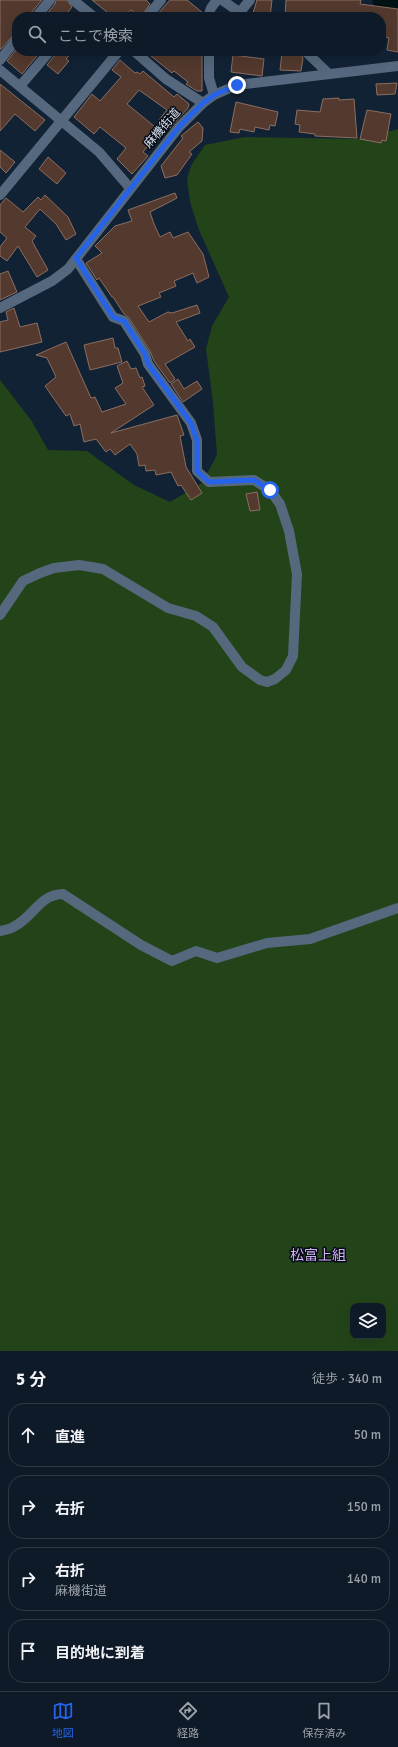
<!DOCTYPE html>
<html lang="ja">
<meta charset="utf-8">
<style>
:root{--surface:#0e1a28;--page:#172330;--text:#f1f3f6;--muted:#9ba1a8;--line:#2e3845;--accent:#2563eb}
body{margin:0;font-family:Signika,"Noto Sans JP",sans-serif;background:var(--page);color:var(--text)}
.controls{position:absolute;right:12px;bottom:12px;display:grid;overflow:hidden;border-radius:8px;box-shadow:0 4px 16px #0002}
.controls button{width:36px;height:36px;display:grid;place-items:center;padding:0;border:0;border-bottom:1px solid var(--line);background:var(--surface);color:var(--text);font:20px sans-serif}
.stop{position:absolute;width:12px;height:12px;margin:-9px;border:3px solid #2563eb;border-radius:50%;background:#fff}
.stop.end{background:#2563eb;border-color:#fff;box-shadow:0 1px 4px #0008}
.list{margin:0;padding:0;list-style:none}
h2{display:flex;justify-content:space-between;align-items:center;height:52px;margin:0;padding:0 16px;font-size:17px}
h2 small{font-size:13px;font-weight:400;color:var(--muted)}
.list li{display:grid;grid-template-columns:26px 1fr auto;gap:12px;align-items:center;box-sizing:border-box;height:64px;margin:0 8px 8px;padding:0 8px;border:1px solid var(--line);border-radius:16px}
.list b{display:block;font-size:15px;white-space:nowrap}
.list p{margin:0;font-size:13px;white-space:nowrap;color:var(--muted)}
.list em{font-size:13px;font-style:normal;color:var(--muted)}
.icon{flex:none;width:22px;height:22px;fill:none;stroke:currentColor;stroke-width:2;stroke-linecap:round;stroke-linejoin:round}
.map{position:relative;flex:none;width:398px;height:1351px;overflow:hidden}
.search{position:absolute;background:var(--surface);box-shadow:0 4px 16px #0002;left:12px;right:12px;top:12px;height:44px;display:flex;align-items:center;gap:10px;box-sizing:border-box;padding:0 14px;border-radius:16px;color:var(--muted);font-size:15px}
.sheet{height:340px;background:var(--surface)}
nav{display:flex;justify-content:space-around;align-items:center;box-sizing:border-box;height:56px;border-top:1px solid var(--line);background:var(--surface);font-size:11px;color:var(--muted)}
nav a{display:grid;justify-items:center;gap:2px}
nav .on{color:var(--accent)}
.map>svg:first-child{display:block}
.green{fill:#234418;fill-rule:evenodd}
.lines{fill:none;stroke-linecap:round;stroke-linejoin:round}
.river{stroke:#001213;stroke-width:21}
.building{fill:#53392e;stroke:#8b6e61}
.minor{stroke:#55687e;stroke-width:10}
.tertiary{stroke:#55687e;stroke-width:10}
.route{stroke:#2563eb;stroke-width:5}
.labels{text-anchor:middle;stroke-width:3;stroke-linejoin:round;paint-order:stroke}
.street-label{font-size:12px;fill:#dae4f1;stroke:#050b14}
.quarter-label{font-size:14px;fill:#d2b1f5;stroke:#050b14}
</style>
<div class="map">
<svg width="398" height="1351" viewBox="0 0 398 1351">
<rect width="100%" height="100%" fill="#122235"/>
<path class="green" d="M398 129V1351H0V380L31 420 48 450 87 451 134 485 170 502 202 483 217 455 213 402 206 349 212 326 229 297 199 230 190 202 187 178 192 164 205 145 245 137 362 139ZM353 1306H383V1336H353Z"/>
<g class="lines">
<path class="river" d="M383 0 398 5"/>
</g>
<path class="building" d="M0 0H42L31 13 30 17H17V31L0 50Z
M56 0H67L72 7 64 17H49L46 15 55 4Z
M92 0H146L150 4 141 17 131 10 125 17H113Z
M170 0H187L203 13 202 17H155Z
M257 0H272L270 17 253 13Z
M286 0H361L360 4 398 9V52L387 50 389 38 381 36V17H285Z
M16 50 17 51H41L22 74 7 61Z
M56 51H73L66 59 69 61 58 74 47 65 55 55Z
M145 51H196L202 56V91H197L186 84 188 82 174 71 172 73Z
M290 51H299L303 58 301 71 280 70 282 52 290 53Z
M233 55 264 59 262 76 231 72Z
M120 60 135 73 137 72 140 74 143 71 174 97 177 94 189 104 188 108 170 128 159 120 167 110 139 90 127 104 160 131 143 152 148 156 132 174 117 159 126 148 100 127 94 134 74 117 92 94 100 101 121 77 112 70Z
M397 83 395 94 377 95 376 84Z
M0 84 45 120 35 131 15 114 0 131Z
M339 98V100L354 99 357 138 315 136V134L299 132 300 125 295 124 297 110 320 112 323 99Z
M236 102 278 112 275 126 270 125 269 130 255 127 254 132 240 129 239 133 230 132Z
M367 110 391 114 386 141 382 140 381 143 360 139Z
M198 122 203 128 202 141 189 152 192 154 177 175 165 178 161 166 183 138 181 136Z
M0 150 15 162 6 173 0 167Z
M48 157 66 173 57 184 39 169Z
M175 193 177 198 150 212 154 224 160 237 170 232 173 238 188 232 203 254 209 277 197 283 193 273 174 281 176 286 159 293 161 297 138 306 149 322 168 312 172 313 197 305 200 313 176 322 188 341 190 339 195 347 165 364 175 379 170 383 154 361 150 351 129 318 124 314 113 297H112L99 278 97 280 86 263 102 253 95 246 115 226 132 221 128 210Z
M45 195 68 217 76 234 66 240 56 224 40 209 25 227 36 236 32 241 48 270 37 277 18 246 7 261 0 256V247L7 238 0 232V205L6 198 23 212 38 197 41 200Z
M8 271 17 292 0 300V274Z
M14 308 20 327 37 323 42 342 0 352V322L8 320 6 312Z
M113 338 115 348H118L122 362 90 370 84 345Z
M66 342 91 398 95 397 102 412 126 404 115 388 123 383 117 366 127 361 131 369 136 368 140 378 142 377 145 386 142 387 154 405 111 433 177 415 184 435 180 436 186 467 202 493 191 500 181 485 178 486 171 472 156 475 155 470 146 471 145 465 139 466 137 454 130 444 115 455 110 449 106 452 96 439 84 442 80 424 74 426 70 414 66 416 45 386 56 377 47 358 36 355Z
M178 379 184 389 197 381 202 389 183 402 171 384Z
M257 492 260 510 250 511 246 494Z"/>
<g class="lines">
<path class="minor" d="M73 0 94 17
M222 0 246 17
M240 12 250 0
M36 17 50 0
M147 17 161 0
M208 17 211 8 217 0
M134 51 166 79 203 103
M209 51V78L214 95
M305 51 328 73
M0 60 17 39
M0 70 99 152 130 188
M20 86 50 51
M0 195 119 51
M0 615 23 581 40 573 54 568 79 565 103 569 168 608 196 616 213 627 242 667 260 680 267 682 275 679 286 670 293 656 297 574 289 531 280 504 270 490 254 480 209 482 197 471V440L191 423 148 364 145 354 124 321 113 317 76 259
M0 931C5 930 11 929 15 926 33 917 40 894 63 894L141 945 172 961 196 951 217 958 267 943 310 939 398 908"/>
<path class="tertiary" d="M0 308 52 281 68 269 179 127 203 103 214 95 237 85 398 66"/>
</g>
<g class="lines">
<path class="route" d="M237 85 214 95 203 103 179 127 76 258 113 317 124 321 145 354 148 364 191 423 197 440V471L209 482 254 480 270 490"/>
</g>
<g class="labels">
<g class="street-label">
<text transform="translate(162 128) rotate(-49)" y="4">麻機街道</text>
</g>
<g class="quarter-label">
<text x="318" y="1260">松富上組</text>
</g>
</g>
</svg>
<div class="controls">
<button><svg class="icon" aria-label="layers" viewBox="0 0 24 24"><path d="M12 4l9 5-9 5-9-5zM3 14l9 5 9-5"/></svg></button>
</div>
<div class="stop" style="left:270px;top:490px"></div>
<div class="stop end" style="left:237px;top:85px"></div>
<div class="search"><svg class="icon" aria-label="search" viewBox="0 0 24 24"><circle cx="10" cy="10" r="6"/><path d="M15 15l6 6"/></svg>ここで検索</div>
</div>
<section class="sheet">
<h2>5 分<small>徒歩 · 340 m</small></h2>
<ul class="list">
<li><svg class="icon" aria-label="ahead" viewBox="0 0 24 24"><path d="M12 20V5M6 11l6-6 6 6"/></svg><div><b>直進</b></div><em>50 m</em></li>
<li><svg class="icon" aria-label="right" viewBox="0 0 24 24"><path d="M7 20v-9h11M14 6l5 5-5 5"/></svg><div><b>右折</b></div><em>150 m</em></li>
<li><svg class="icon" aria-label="right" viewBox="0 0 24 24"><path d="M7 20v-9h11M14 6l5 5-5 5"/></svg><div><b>右折</b><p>麻機街道</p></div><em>140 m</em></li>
<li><svg class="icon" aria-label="arrive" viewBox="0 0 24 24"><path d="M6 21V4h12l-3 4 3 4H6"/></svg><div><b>目的地に到着</b></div></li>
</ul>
</section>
<nav>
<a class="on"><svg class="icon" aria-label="map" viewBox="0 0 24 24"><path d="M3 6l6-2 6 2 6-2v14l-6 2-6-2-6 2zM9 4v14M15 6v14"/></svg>地図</a>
<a><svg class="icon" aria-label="directions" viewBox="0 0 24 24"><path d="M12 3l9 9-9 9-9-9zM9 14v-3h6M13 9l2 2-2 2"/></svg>経路</a>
<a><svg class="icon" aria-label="saved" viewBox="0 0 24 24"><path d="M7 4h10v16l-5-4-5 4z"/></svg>保存済み</a>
</nav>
